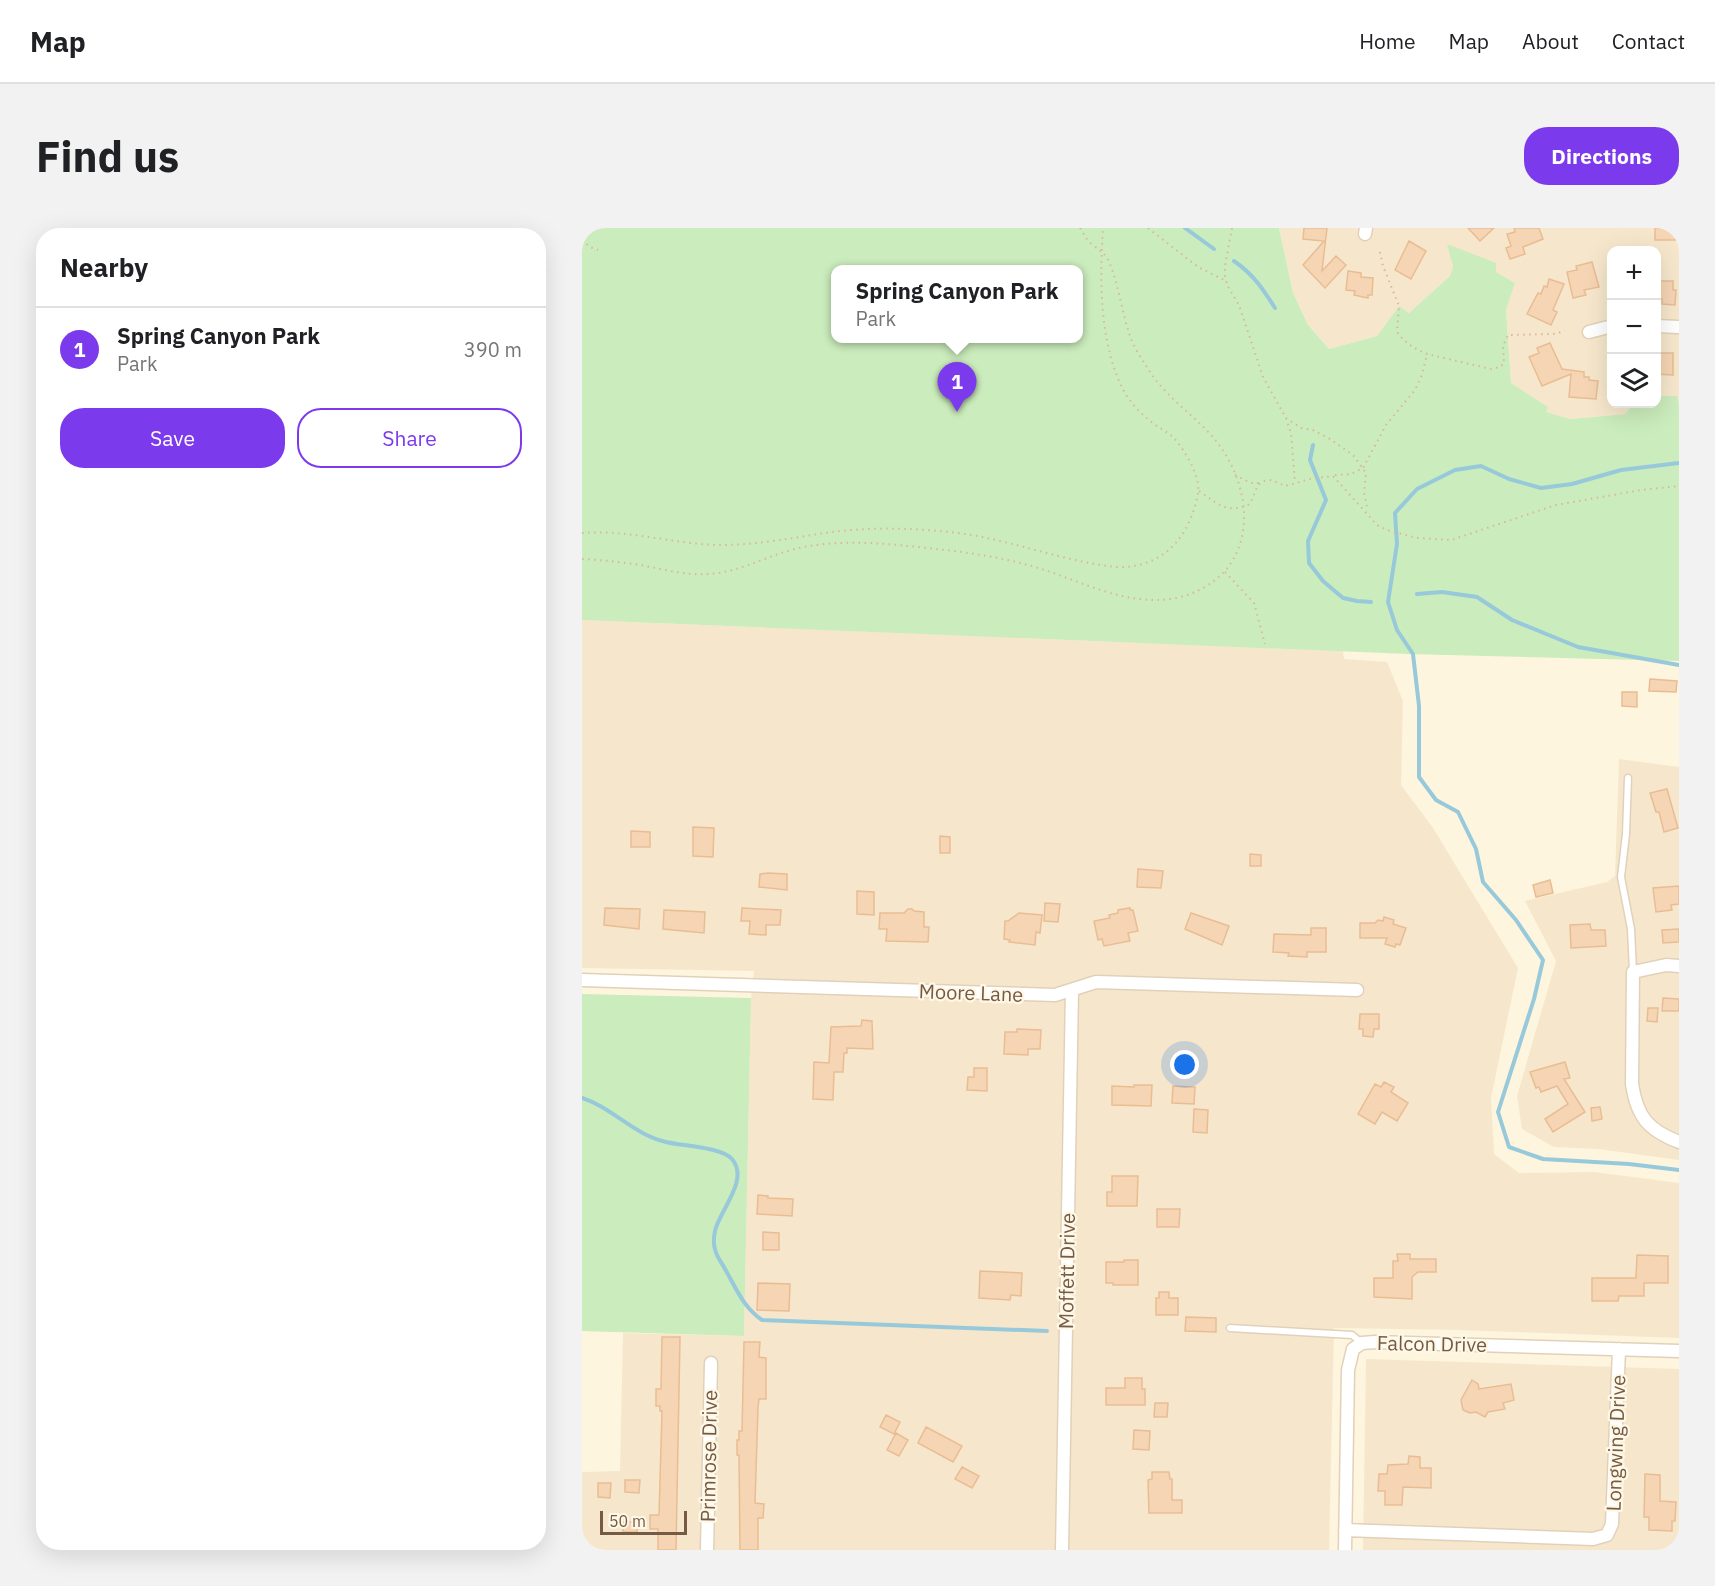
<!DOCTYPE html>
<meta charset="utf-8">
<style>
:root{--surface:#fff;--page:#f2f2f2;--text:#202124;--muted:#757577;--line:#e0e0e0;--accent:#7c3aed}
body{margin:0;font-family:"IBM Plex Sans",sans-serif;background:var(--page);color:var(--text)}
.controls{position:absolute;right:18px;top:18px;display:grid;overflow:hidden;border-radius:12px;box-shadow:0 6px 24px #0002}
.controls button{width:54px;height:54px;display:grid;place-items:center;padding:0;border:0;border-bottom:2px solid var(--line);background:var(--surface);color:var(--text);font:30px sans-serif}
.scale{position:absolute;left:18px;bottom:15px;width:87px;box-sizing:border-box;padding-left:6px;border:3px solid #755b45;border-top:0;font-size:16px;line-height:21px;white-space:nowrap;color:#755b45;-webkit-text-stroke:4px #fff8e6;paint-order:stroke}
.you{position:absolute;left:603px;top:837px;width:21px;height:21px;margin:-15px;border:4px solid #fff;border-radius:50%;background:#1a73e8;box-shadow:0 0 0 9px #1a73e833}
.badge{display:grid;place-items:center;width:39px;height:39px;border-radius:50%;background:var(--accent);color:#fff;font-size:20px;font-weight:700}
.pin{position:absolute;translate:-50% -50px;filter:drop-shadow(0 2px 3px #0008)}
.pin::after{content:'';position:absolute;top:32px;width:21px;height:18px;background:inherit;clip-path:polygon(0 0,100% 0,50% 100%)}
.popup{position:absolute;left:249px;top:37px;width:252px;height:78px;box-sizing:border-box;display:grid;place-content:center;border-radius:12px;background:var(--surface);filter:drop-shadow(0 2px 4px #0005);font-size:20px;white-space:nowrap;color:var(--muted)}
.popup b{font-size:22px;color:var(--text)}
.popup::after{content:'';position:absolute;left:50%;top:100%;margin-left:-12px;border:12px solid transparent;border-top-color:var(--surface)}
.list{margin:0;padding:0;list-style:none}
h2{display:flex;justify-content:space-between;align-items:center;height:78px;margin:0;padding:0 24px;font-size:26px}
h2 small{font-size:20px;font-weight:400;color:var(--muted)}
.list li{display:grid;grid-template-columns:39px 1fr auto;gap:18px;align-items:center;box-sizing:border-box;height:84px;padding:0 24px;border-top:2px solid var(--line)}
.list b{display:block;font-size:22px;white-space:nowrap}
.list p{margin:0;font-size:20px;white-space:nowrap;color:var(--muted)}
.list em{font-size:20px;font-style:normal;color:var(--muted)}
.actions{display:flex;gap:12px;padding:18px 24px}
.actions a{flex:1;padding:14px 0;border:2px solid var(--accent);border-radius:24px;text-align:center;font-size:21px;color:var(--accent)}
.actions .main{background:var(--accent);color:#fff}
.icon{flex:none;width:33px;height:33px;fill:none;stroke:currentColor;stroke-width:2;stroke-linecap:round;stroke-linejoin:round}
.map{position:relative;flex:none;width:1097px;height:1322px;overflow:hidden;border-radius:24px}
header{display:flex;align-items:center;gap:36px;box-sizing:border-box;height:84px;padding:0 30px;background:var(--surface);border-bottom:2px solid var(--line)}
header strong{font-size:28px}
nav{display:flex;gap:33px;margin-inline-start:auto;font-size:21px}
.intro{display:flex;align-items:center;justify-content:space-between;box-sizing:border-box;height:144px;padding:0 36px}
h1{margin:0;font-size:42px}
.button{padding:15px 27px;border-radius:24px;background:var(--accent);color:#fff;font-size:21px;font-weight:700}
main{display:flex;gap:36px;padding:0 36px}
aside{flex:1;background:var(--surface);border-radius:24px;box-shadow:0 6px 24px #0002}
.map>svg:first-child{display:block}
.residential{fill:#f6e7cc}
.green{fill:#cbecbc;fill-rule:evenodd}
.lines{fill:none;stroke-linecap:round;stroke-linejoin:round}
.stream{stroke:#97c9db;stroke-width:4}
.building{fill:#f5d5b4;stroke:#e9bd93;stroke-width:1.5}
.lane-casing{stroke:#e2d1ba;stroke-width:9}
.street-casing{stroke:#e2d1ba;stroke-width:15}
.path{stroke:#d9b897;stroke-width:2;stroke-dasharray:1.5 4.5;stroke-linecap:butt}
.lane{stroke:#fff;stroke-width:6}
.street{stroke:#fff;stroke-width:12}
.labels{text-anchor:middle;stroke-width:4.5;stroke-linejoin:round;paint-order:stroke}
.street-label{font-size:20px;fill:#755b45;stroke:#fff8e6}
</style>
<header>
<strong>Map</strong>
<nav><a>Home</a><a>Map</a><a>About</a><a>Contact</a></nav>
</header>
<div class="intro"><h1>Find us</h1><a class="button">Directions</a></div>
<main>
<aside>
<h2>Nearby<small></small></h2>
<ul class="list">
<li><span class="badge">1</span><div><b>Spring Canyon Park</b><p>Park</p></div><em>390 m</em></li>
</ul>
<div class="actions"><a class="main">Save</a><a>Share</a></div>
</aside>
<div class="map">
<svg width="1097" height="1322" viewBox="0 0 1097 1322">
<rect width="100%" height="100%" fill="#fef5de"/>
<path class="residential" d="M697 0H1097V177H1095V168H1075L1074 22H1030V176H1051L1043 186 988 191 963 184 965 179 929 155 924 82 933 55 866 16 871 38 868 48 827 85 817 78 795 108 747 121 726 97 711 65Z
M0 392 761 423 762 431 805 434 821 473 819 557 851 600 936 740 909 870 912 926 937 945 1012 944 1097 955V1110L877 1102 752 1100 747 1322H0V1244L38 1243 41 1105 162 1108 169 770 172 743 0 740Z
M1037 531 1097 539V932L1016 921 972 919 940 901 935 868 974 733 943 673 1025 654 1033 648Z
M784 1131 1097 1141V1322H781Z"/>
<path class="green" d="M0 0H697L711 65 726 97 747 121 795 108 817 78 827 85 868 48 871 38 865 16 914 35V44L933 55 924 82 929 155 966 179 964 184 988 191 1043 186 1051 176H1074L1075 168H1095L1097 177V433L826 426 0 392ZM254 42H496V110H254Z
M0 766 169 770 162 1108 0 1103Z"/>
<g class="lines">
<path class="stream" d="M603 0 632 21
M652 33C671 46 681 61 693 80
M731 217 728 232 744 272 726 313 727 335 741 353 761 370 775 373 789 374
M1097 235 1039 242 990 256 959 260 927 251 899 238 873 242 835 261 813 285 815 316 806 374 815 402 831 426 837 478V549L854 572 876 584 894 621 901 654 934 692 961 732 952 771 916 884 927 919 961 931 1047 936 1097 942
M835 366 860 364 895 369 930 392 996 419 1097 437
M0 870C31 880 52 907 84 914 100 918 139 919 150 931 168 952 137 983 133 1003 132 1008 131 1015 133 1021 134 1028 140 1035 143 1041 154 1060 161 1079 180 1092L465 1103"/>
</g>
<path class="building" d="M722 0H745L740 43 754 28 764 37 743 60 721 37 742 13 721 11Z
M886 0H912L898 13Z
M932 0H957L961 11 941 19 943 26 928 31 924 20 929 18 925 6 933 4Z
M1073 0H1095L1094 12H1073Z
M827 13 844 23 829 51 813 42Z
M1010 34 1017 59 1002 62 1004 67 991 70 985 44 995 42 994 38Z
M766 43 779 45V49L791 50 790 67H786V70L781 69 772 67 773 63 764 62Z
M967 51 982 56 971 82 975 84 969 97 945 86 956 65 959 66 962 58 965 59Z
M1074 53H1091V62H1094L1093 77 1080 76V71H1074Z
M968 115 980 141 1002 144V149H1007V152L1016 153 1014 171 987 169 989 146 960 158 947 129 957 125 955 120Z
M1074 125H1091V147L1074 146Z
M1068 451 1095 453 1094 464 1067 463Z
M1040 464H1055V479L1040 478Z
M1085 561 1096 600 1082 604 1077 584H1074L1068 565Z
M111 599 132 600 131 629 111 628Z
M49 603 68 604V619H49Z
M358 608 368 609V625H358Z
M668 626 679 627V638H668Z
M556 641 581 643 579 660 555 659Z
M186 645 205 646V662L177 659 178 646Z
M968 652 971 665 954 669 951 657Z
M1097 658V676L1089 677 1090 682 1074 684 1071 660Z
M275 663 292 664V687L275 686Z
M463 675 478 676 476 694 462 693Z
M23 680 58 681 57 701 22 697Z
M160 680 199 682 198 697H184V707L167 706 168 693H159Z
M548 680V682H551L556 703 546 705 548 713 522 718 520 711 516 712 512 693 528 690 527 687 536 685V682Z
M326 681H330L332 683 342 684V699H347L346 714 304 713 305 701H297L298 685H322Z
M82 682 123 684 122 705 81 701Z
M437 685 460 687 458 705 454 704 453 717 427 714 428 712 422 711 423 693H426Z
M609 685 647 698 640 717 603 701Z
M802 689 812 692 811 696 824 700 818 717 814 716 813 719 803 716 805 710H778V695H793L796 692 801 693Z
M1008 696 1009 702H1023L1024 718 989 720 988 697Z
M729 700H744V724H725V729L706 728 707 725 691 724 692 706 729 707Z
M1097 701V714L1081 715 1080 702Z
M1081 770 1097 771V783H1080Z
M1066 780H1076L1075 794 1065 793Z
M778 786H797V801H792L791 809 781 808V801H777Z
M280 792 290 793 291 821 265 820V825H262L261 844H252L251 872 231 871 232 834 247 835 249 799 279 798Z
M435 801 459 802 458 821H446V827L422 826 423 804H435Z
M983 834 988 850 982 851 1003 884 971 904 963 891 986 876 975 858 959 864 957 859 954 860 948 844Z
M392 840H405V863L385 862 386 849H392Z
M802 854 812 859 809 864 826 875 815 893 800 884 793 896 776 886 793 856 799 859Z
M552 857H570L569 878 530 877V858L552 859Z
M591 858 613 859 612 876 590 875Z
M1018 879 1020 891 1010 893 1009 880Z
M612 881 626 882 625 905 611 904Z
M530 948H556L555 978H525V964H530Z
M176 967 186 968V970L211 971 210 988 175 986Z
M575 981H598L597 999H575Z
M181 1004 197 1005V1022H181Z
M815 1026H828V1031H854V1044H836L830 1049V1071L792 1069V1050H811V1033H816Z
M1055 1027 1086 1028V1055H1062V1068H1037L1036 1073H1010V1050H1054Z
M542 1032H556V1057H531V1055H524V1034H542Z
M398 1043 440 1045 439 1068 429 1067 428 1072 397 1070Z
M176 1055 208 1056 207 1083 175 1082Z
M577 1064H587V1070H596V1087H574V1070H577Z
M604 1089 634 1090V1104L603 1103Z
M80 1109H98L94 1322H76V1301H68V1287H77L80 1183H78V1178H74V1161H79Z
M162 1114H178L177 1129 184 1130V1171H177L176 1180 173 1275 182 1276 181 1290H176V1322H158L157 1227H155V1212H157V1203H160Z
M543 1150H560V1161H563V1177H524V1160H543Z
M890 1152 896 1156 897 1161 929 1156 932 1172 921 1175 923 1181 906 1184 903 1189 894 1184 888 1185 881 1182 879 1172Z
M573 1175H586L585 1189H572Z
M304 1187 318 1194 312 1206 298 1199Z
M344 1199 380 1218 371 1234 336 1215Z
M552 1202 568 1203 567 1222 551 1221Z
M314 1205 326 1212 317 1228 305 1222Z
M827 1228 838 1229V1240H849V1260L821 1259 820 1277H803V1263H796L797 1246H805L806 1237 826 1236Z
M380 1239 397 1248 390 1260 373 1251Z
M570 1244H587L588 1251H590V1272H600V1285H567L566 1252 570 1251Z
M1063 1246 1078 1247V1273L1094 1274 1093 1293H1090V1303L1067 1302V1289H1062Z
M43 1252H58L57 1265 43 1264Z
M16 1255H29L28 1270 16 1269Z
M41 1294H56L55 1304H41Z"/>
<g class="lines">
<defs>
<path id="lane" d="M1046 550 1044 606 1039 649 1049 701 1051 744
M648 1100 770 1107 780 1115"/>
<path id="street" d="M783 6 784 0
M1074 98 1097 99
M1007 104 1030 98
M1097 738 1084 737 1051 744 1050 856C1055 889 1066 902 1097 914
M0 752 473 767 514 754 775 762
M763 1302 1011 1311 1025 1307 1030 1296 1037 1121
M125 1322 129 1135
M480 1322 490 763
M763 1322 766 1142 771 1121 780 1115 793 1114 1097 1123"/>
</defs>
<use href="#lane" class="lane-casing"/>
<use href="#street" class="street-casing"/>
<path class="path" d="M566 0 616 39 642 52
M650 0 643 38V48L645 57 657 77 681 149 704 190 719 200 731 202 748 211 771 227 784 245 782 265 786 283
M0 12 8 19 16 22
M798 24 801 38 817 78 815 104C823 115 833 121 845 126L909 141 918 139 922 135 921 118 926 107 971 106 983 103
M704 190 709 205 713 254
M653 247 669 255H678
M753 247 769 246 781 240 804 197 833 162 840 147 845 126
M617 263C635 275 645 287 668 276L676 257 682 253 690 252 703 258 728 251 751 248 795 297 805 302 835 310 869 312 974 277 1059 262 1097 258
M0 305C49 301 97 318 145 317 181 316 215 309 250 304 289 299 329 300 368 304 425 310 478 333 534 339 561 340 584 330 600 307 608 295 614 278 616 265 619 248 601 219 590 208 584 203 577 200 571 195 556 184 544 170 537 153 517 105 518 50 521 0
M0 331C20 332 39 334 58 337 81 341 104 348 127 346 156 344 181 330 209 322 246 312 288 314 326 318 365 322 405 326 442 336 487 347 529 373 576 372 603 372 634 358 649 335 675 295 659 240 629 207 608 184 583 168 566 141 560 131 552 120 548 108 540 85 537 59 528 36 522 23 520 25 511 17 505 13 502 6 498 0
M643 344 672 375 683 416"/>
<use href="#lane" class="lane"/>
<use href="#street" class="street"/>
</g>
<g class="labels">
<g class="street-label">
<text transform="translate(389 765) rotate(2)" y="7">Moore Lane</text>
<text transform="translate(485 1043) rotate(-89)" y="7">Moffett Drive</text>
<text transform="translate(850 1116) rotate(1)" y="7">Falcon Drive</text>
<text transform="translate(1034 1215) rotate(-88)" y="7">Longwing Drive</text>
<text transform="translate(127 1228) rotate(-89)" y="7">Primrose Drive</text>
</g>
</g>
</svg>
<div class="controls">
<button>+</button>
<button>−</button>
<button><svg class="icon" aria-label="layers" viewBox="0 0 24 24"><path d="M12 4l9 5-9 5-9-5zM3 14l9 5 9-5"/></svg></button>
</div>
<div class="scale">50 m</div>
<div class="you"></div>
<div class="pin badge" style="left:375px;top:184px">1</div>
<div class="popup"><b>Spring Canyon Park</b>Park</div>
</div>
</main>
